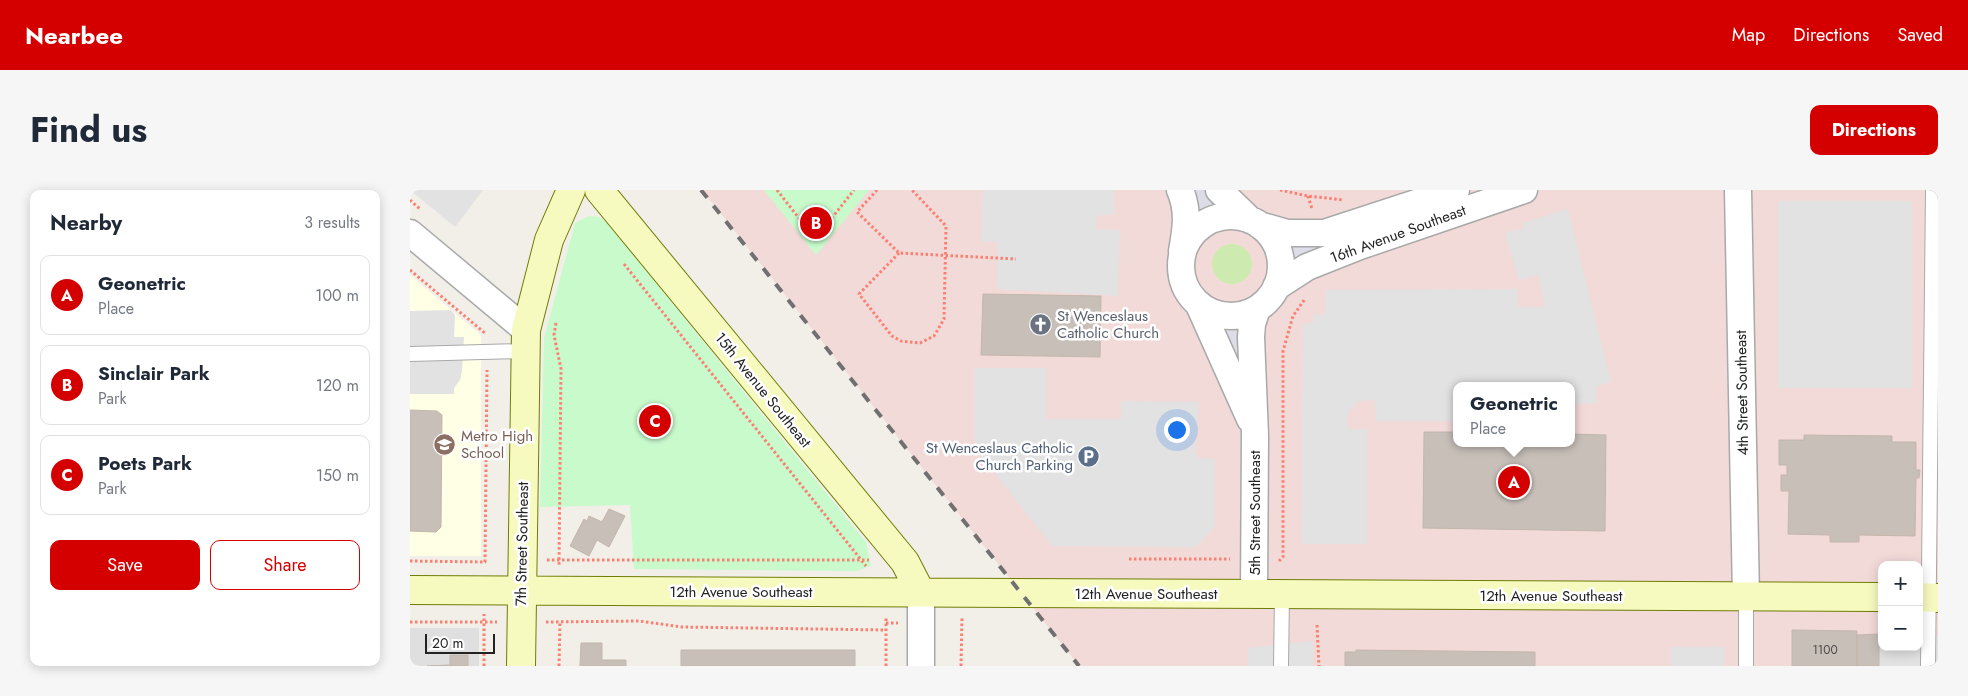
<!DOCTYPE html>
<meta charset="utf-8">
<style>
:root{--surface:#fff;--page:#f6f6f7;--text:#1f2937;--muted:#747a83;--line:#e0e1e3;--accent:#d40000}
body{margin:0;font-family:Jost,sans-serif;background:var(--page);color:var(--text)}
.controls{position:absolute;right:15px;bottom:15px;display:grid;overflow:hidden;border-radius:10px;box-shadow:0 2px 12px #0003}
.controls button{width:45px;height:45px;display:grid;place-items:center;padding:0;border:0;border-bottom:1px solid var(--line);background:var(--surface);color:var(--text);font:25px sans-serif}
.scale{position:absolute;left:15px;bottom:12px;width:70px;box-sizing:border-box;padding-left:5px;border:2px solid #222;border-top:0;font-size:14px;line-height:18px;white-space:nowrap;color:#222;-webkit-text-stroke:4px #fff;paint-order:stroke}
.you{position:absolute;left:766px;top:239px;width:18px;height:18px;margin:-12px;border:4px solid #fff;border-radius:50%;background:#1a73e8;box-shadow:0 0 0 8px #1a73e833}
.badge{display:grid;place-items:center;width:32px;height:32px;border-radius:50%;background:var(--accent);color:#fff;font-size:16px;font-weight:700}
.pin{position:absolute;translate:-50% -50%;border:2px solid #fff;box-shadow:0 1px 5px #0006}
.popup{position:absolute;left:1043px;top:192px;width:122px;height:65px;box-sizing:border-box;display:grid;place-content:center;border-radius:10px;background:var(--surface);filter:drop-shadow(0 1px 4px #0005);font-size:16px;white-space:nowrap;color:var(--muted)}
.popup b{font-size:19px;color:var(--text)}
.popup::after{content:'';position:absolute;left:50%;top:100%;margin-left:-10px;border:10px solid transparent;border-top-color:var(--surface)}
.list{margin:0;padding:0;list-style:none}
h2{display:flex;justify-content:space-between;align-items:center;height:65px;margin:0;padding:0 20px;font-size:21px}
h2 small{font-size:16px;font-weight:400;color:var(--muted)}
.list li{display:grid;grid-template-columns:32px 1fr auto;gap:15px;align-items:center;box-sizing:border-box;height:80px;margin:0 10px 10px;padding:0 10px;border:1px solid var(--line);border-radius:10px}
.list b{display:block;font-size:19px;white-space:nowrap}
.list p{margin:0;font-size:16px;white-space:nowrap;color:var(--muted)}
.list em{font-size:16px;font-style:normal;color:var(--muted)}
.actions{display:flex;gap:10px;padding:15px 20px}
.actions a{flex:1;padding:11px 0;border:1px solid var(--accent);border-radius:10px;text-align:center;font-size:18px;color:var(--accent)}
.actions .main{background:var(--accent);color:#fff}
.map{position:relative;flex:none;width:1528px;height:476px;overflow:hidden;border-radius:10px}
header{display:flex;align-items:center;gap:30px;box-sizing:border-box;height:70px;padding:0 25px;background:var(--accent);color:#fff}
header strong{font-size:24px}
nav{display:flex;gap:28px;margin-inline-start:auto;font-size:18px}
.intro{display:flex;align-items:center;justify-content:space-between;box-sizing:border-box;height:120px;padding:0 30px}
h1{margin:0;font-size:35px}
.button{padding:12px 22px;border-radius:10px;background:var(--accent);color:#fff;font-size:18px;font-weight:700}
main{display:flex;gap:30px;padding:0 30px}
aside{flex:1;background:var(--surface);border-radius:10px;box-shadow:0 2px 12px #0003}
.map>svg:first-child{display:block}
.residential{fill:#e0dfdf}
.commercial{fill:#f2dad9;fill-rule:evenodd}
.education{fill:#ffffe5}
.grass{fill:#cdebb0}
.park{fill:#c8facc}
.parking{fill:#e2e2e2}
.plaza{fill:#dddde8}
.building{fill:#c7bfb8;stroke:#c4b6ab}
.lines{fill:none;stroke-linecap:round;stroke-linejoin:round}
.lane-casing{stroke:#a9a9a9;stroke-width:16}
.street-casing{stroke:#a9a9a9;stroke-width:29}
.secondary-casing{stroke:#707d05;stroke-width:30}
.path{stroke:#fa8072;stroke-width:3;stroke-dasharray:2.5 2.5;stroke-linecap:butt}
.lane{stroke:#fff;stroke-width:14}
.street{stroke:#fff;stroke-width:26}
.secondary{stroke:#f7fabf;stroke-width:28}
.rail{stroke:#707070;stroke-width:4;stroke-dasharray:10 10;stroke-linecap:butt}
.labels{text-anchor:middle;stroke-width:5;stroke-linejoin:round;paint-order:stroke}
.number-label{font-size:12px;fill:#4b4948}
.street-label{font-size:15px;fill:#222;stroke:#fff}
.worship-label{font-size:15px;fill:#5b616d;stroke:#fff;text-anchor:start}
.education-label{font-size:15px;fill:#785e54;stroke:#fff;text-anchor:start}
.service-label{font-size:15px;fill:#4e5e75;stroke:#fff;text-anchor:end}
</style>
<header>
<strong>Nearbee</strong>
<nav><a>Map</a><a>Directions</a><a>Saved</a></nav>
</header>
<div class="intro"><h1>Find us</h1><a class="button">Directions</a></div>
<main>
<aside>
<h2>Nearby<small>3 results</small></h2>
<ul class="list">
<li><span class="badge">A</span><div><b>Geonetric</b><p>Place</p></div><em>100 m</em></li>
<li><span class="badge">B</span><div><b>Sinclair Park</b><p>Park</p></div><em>120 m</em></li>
<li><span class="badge">C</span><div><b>Poets Park</b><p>Park</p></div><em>150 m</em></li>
</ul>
<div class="actions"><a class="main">Save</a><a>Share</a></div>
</aside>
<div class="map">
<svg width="1528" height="476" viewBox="0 0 1528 476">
<rect width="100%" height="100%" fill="#f2efe9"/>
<path class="residential" d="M0 438H69V476H0Z"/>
<path class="commercial" d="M292 0H1528V476H669ZM1046 196H1162V253H1046ZM1472 375H1509V457H1472Z"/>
<path class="education" d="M0 85 71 145V366H0Z"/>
<path class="grass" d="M802 74a20 20 0 1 1 40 0a20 20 0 1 1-40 0Z"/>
<path class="park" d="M354 0H459L406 65Z
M179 26 189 27 196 32 456 352 461 376 446 381 224 379 220 315 130 317 134 148 165 33Z"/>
<path class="parking" d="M0 0H73L45 37Z
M573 0H704V24L687 26 686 39 710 40 708 106 587 99 588 52H571Z
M1368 11H1502V198H1368Z
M1158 19 1201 192 1187 196V213L1162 214V196H1046V231H966L965 210 948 211 939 221 937 229 939 239H957V354H892L893 134 903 133V125L915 124 916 100 1107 99 1108 117H1135L1128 85 1109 90 1095 43 1114 38 1113 33Z
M41 120 45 125 44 147H54L52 181 50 190 44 198V204H0V121Z
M565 178H636V229H711V211L789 212 785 263 789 268 805 269V336L786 357 642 356 565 258Z
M1469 444H1472V457H1509V445H1528V476H1469Z
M903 451V476H838V458Z
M1261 457H1315V476H1229H1261Z"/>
<path class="plaza" d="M781 0H794L804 10V16L790 22 787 21Z
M912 53 915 60 881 71 879 56Z
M813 134H830L831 178 810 135Z"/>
<path class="building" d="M573 104 691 106 690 167 571 165Z
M0 220 27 221 32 225 31 337 26 342 0 341Z
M1014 242H1046V253H1162V244L1196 245 1195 341 1013 338Z
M1394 245 1482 246V252H1506V280H1510L1509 288H1506L1505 346 1449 345V352H1420V345L1378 344 1379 301H1371V285H1377V275H1369V250H1394Z
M199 319 215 326 199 357 187 350 179 366 160 356 174 329 177 331 179 326 192 332Z
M1382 440 1447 441V476H1382Z
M1469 444V476H1447V445Z
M171 453H192V470H216V476H170Z
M271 460H445V476H271Z
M946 460 1125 462V476H935V462H946Z
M40 465H58V476H17L40 475Z"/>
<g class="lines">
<defs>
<path id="lane" d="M0 164 114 161
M1336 407V476
M871 476 872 405
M1518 476 1523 0"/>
<path id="street" d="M770 0C779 21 776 39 772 61
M809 0 840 30
M1328 0 1336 407
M771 76a50 50 0 1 1 100 0a50 50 0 1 1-100 0Z
M849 35 877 43H914L1046 0
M0 43 116 140
M866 97 897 77 950 56 1114 0
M789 115 840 229
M511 403V476
M844 404 845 246 841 147 842 134 847 119"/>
<path id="secondary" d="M189 0 495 372 511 403
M0 400 1472 407
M1509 407 1528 408
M111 476 116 140 139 50 161 0"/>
</defs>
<use href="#lane" class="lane-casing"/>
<use href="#street" class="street-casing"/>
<use href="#secondary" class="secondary-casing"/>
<path class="path" d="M367 0 395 36 417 34 444 0
M467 0 447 22 489 63 606 69
M870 0 898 6 934 10
M898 6 902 19
M0 10 11 20
M489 63 449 104 482 146 491 151 510 153 524 146 534 129 536 36 502 0
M214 74 456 376
M0 80 76 144
M146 133 144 145 151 179 149 376
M719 369H820
M137 370H459
M0 371 75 372 77 180
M869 371 873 367V161L883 126 895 109
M0 432H87
M136 432 229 431 272 437 476 440
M476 433H488
M907 435 909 476
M74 476V424
M149 476 150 431
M476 476V427
M551 476 552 427"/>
<use href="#lane" class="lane"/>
<use href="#street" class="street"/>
<use href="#secondary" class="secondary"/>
<path class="rail" d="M291 0 669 476"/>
</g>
<defs>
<symbol id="church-disc" viewBox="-11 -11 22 22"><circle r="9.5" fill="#6b7280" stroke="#fff"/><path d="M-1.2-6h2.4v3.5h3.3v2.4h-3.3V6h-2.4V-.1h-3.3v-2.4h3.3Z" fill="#fff"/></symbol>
<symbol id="school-disc" viewBox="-11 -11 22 22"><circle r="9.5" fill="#8d6e63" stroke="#fff"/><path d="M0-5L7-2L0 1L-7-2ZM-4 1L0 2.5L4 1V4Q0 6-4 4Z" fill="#fff"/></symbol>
<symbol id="parking-disc" viewBox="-11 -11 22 22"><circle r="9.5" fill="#5c6f8a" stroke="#fff"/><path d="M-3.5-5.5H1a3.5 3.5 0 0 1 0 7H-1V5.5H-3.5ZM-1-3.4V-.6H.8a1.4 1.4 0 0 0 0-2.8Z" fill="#fff"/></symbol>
</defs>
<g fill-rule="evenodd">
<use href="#church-disc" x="618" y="122" width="25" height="25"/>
<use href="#school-disc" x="22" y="242" width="25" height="25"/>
<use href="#parking-disc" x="666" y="254" width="25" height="25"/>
</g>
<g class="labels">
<g class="number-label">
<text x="1415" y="464">1100</text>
</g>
<g class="street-label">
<text transform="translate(988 44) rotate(-20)" y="5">16th Avenue Southeast</text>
<text transform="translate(353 200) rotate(51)" y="5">15th Avenue Southeast</text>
<text transform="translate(1332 203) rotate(-91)" y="5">4th Street Southeast</text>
<text transform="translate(845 323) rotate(-90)" y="5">5th Street Southeast</text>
<text transform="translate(112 354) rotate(-89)" y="5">7th Street Southeast</text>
<text x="331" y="407">12th Avenue Southeast</text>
<text x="736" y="409">12th Avenue Southeast</text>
<text x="1141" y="411">12th Avenue Southeast</text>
</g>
<g class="worship-label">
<text x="647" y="131">St Wenceslaus<tspan x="647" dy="17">Catholic Church</tspan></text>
</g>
<g class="education-label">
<text x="51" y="251">Metro High<tspan x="51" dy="17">School</tspan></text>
</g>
<g class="service-label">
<text x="663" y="263">St Wenceslaus Catholic<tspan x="663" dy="17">Church Parking</tspan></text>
</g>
</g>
</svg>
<div class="controls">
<button>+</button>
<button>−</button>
</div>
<div class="scale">20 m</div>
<div class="you"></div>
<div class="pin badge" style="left:1104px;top:292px">A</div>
<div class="popup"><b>Geonetric</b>Place</div>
<div class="pin badge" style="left:406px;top:33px">B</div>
<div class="pin badge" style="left:245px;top:231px">C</div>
</div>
</main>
